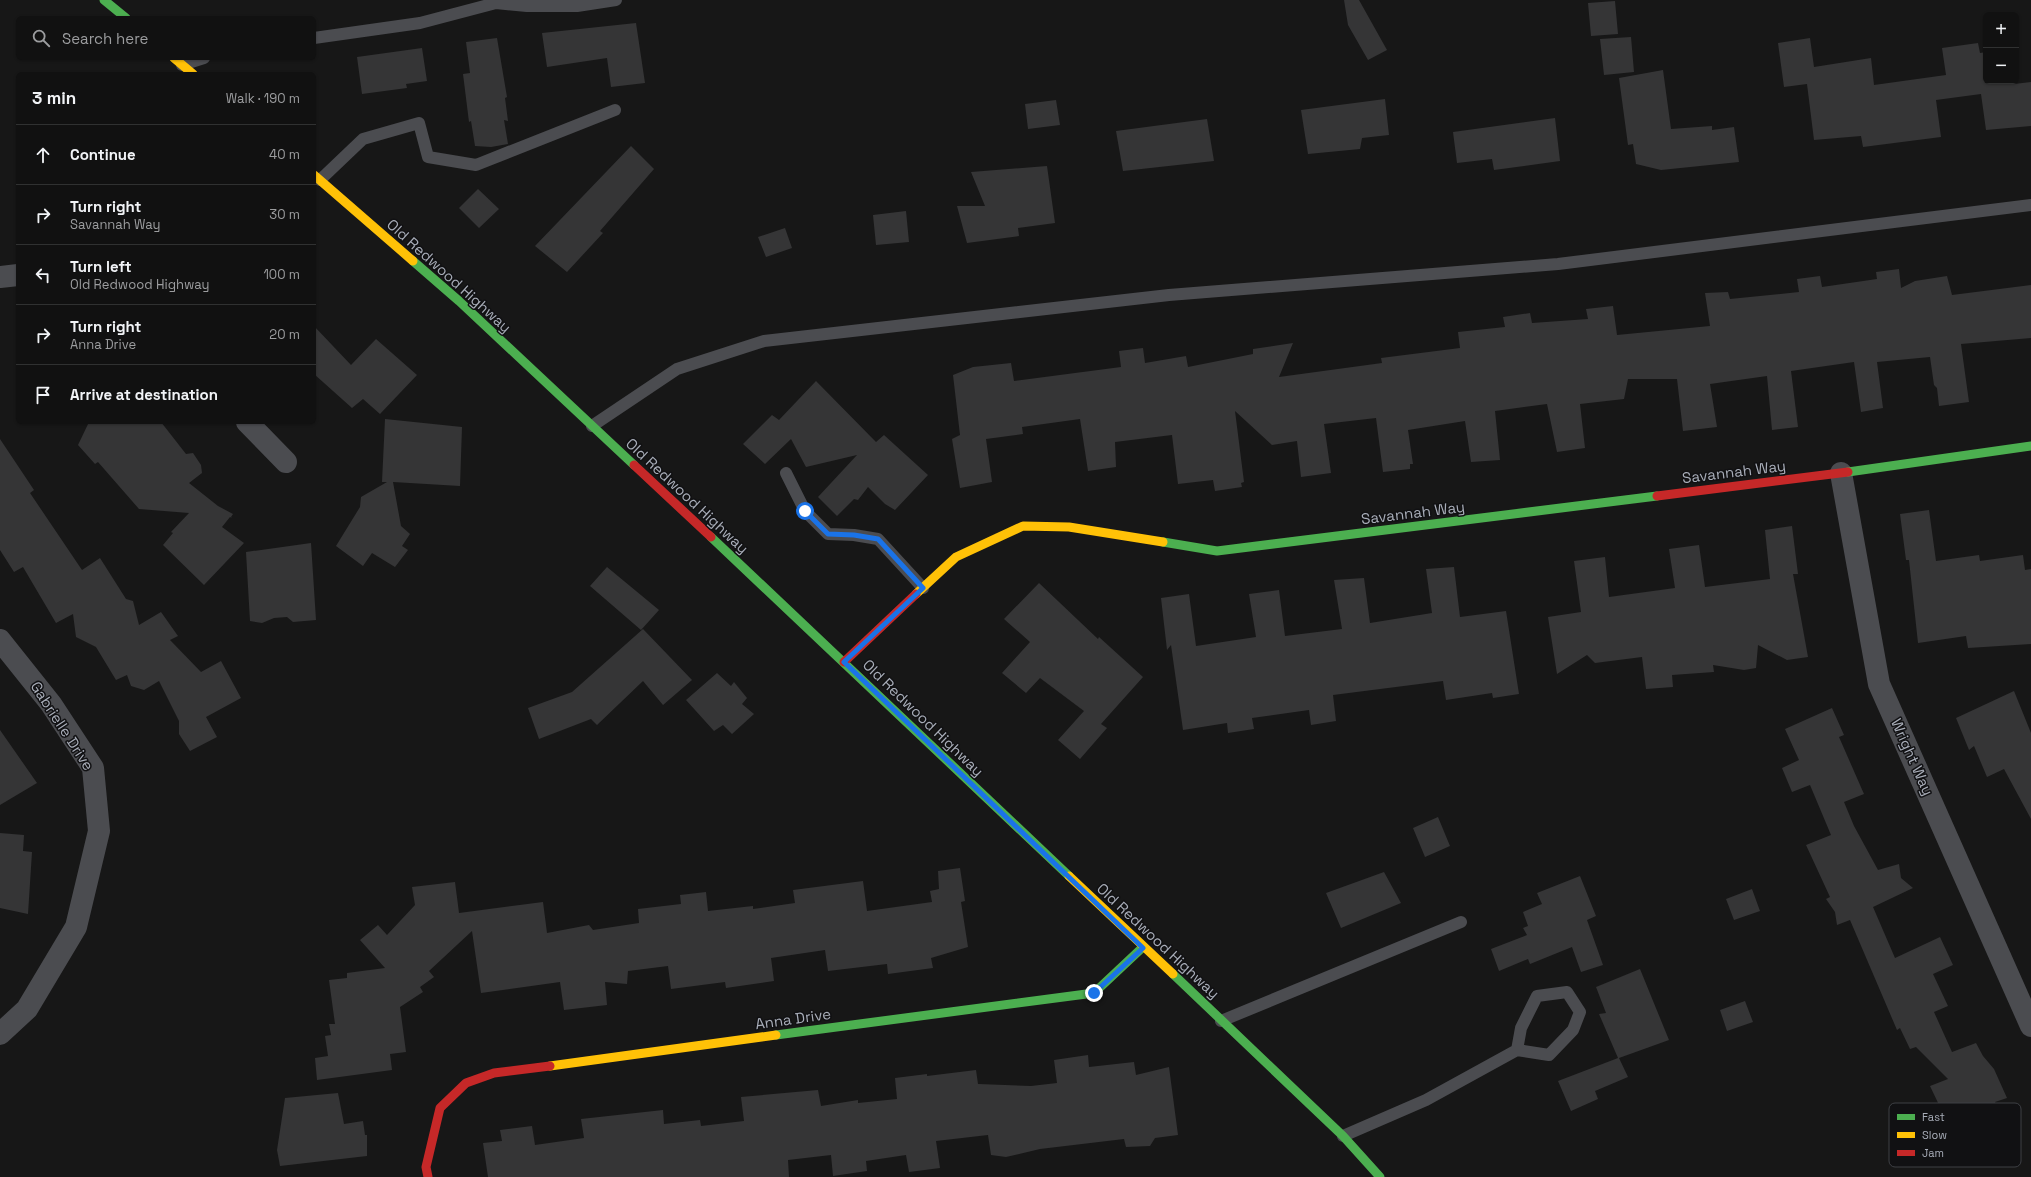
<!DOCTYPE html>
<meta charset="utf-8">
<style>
:root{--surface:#111;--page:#1e1f1f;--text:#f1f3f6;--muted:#9c9d9f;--line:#303131}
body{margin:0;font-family:"Space Grotesk",sans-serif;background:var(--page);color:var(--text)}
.controls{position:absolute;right:12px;top:12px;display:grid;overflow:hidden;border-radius:6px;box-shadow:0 1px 3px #0004}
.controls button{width:36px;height:36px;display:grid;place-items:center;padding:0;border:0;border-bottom:1px solid var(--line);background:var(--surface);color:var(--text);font:20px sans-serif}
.stop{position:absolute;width:12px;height:12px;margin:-9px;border:3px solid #1a73e8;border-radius:50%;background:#fff}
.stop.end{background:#1a73e8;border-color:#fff;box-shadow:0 1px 4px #0008}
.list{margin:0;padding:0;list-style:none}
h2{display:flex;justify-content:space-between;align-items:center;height:52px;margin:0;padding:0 16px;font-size:17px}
h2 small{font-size:13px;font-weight:400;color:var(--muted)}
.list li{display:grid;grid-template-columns:26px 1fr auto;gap:12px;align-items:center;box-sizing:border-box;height:60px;padding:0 16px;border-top:1px solid var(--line)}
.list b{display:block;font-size:15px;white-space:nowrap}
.list p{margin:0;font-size:13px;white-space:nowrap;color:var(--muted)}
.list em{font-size:13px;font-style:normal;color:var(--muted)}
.icon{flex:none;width:22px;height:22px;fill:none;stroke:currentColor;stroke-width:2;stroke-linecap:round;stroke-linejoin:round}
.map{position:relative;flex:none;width:2031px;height:1177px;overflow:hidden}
.search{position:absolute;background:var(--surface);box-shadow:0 1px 3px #0004;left:16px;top:16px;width:300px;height:44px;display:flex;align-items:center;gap:10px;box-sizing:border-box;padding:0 14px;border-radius:6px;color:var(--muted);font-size:15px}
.panel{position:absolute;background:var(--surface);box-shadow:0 1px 3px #0004;left:16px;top:72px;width:300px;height:352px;border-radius:6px}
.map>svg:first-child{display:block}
.building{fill:#353536}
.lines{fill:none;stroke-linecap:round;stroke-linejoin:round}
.lane{stroke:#4b4c50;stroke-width:12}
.street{stroke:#4b4c50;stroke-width:22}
.fast{stroke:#4caf50;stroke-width:9}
.slow{stroke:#ffc107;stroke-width:9}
.jam{stroke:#c62828;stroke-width:9}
.route{stroke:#1a73e8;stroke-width:5}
.labels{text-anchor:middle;stroke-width:3;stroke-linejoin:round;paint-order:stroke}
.street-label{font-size:15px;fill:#a8adb8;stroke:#111113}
.key{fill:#111113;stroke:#3e4045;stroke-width:1}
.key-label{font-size:11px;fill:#a8adb8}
</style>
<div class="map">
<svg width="2031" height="1177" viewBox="0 0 2031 1177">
<rect width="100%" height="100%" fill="#171717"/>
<path class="building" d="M1344 0H1359L1387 50 1368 60 1348 25Z
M1615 1 1618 34 1591 36 1588 3Z
M636 23 645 83 611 87 607 58 547 67 542 33Z
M1631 37 1634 72 1604 75 1600 39Z
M497 38 507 97 505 98 508 121 504 120 508 144 491 147 475 146 471 121 469 122 463 74 470 73 466 42Z
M1810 38 1814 67 1871 58 1874 85 1946 75 1942 48 1978 43 1980 53 1986 52V81H2013L2014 84 2031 82V126L1986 130 1981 94 1936 100 1941 137 1863 147 1861 136 1814 140 1807 84 1784 87 1778 43Z
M422 48 427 81 406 84 407 88 362 94 357 57Z
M1663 70 1671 129 1712 126V130L1734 127 1739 162 1661 170 1636 164 1633 144 1628 145 1619 78Z
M1385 99 1389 135 1362 138 1360 149 1308 154 1301 110Z
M1056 100 1060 125 1028 129 1025 104Z
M1555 118 1560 161 1494 170 1492 159 1457 163 1453 132Z
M1207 119 1214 161 1123 171 1116 131Z
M631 146 654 169 600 231 603 233 567 272 535 246Z
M1047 166 1055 223 1018 228 1019 236 967 243 957 206H985L971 172Z
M478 189 499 209 479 228 459 208Z
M906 211 909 242 876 245 873 215Z
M785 228 792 248 766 257 758 237Z
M1899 269 1901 288 1915 281 1947 276 1952 295 2031 285V338L1961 344 1969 402 1939 406 1937 388 1934 385 1930 357 1877 362 1883 408 1861 412 1854 362 1791 371 1798 427 1772 430 1767 376 1710 384 1717 427 1683 431 1677 379H1628L1624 399 1580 404 1585 448 1557 452 1547 404 1495 411 1500 460 1471 462 1465 421 1408 430 1413 464H1410V469L1383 472 1376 418 1324 424 1331 473 1301 477 1297 441 1272 445 1235 411 1244 482 1241 483 1242 487 1215 491 1213 480 1178 484 1172 435 1115 442 1116 467 1088 471 1080 419 1022 427 1023 434 986 439 992 482 960 488 952 439 960 435 953 375 973 367 1011 363 1014 381 1121 367 1119 351 1143 348 1145 363 1186 356 1188 367 1253 354V349L1293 343 1279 377 1382 363 1381 358 1460 348 1458 332 1505 327 1503 317 1530 313 1532 323 1588 319 1586 309 1613 306 1617 335 1710 326 1705 293 1728 292 1730 299 1799 292 1797 279 1820 276 1822 287 1877 279 1876 272Z
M314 326 351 365 376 339 417 375 380 414 363 399 352 408 314 374Z
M816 381 876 442 884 435 928 475 895 510 885 504 868 487 858 500 854 499 837 516 818 497 857 455 806 467 791 439 765 464 743 444 772 415 779 420Z
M385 419 462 427 460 486 393 482 401 526 410 534 402 546 408 550 395 567 372 553 363 566 336 546 360 507 361 497 387 482H382Z
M89 422H161L186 454 193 453 201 465 202 473 189 483 218 506 233 514 231 517 232 518 230 517 222 527 244 543 204 585 163 545 173 533 171 532 189 513 139 509 98 462 95 464 78 445Z
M0 439 34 490 30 493 82 570 100 558 126 599 133 601 139 625 161 612 178 636 170 640 201 672 221 661 241 698 206 717 217 737 190 751 179 734V721L159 681 144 690 131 686 127 675 116 680 96 647 76 637 73 614 56 623 23 567 14 572 0 550Z
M1929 510 1936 561 1979 555 1980 561 2023 555 2025 570 2031 569V644L1968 648 1966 636 1918 643 1909 560H1906L1900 514Z
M1792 526 1798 574H1793L1808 657 1787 660 1758 645 1756 668 1744 670 1713 665 1714 672 1672 675 1673 687 1646 689 1642 657 1595 663 1587 655 1557 674 1548 617 1581 612 1574 561 1605 557 1609 597 1675 588 1669 549 1699 545 1705 587 1770 579 1765 530Z
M311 543 316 620 293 622 287 617 274 618 262 623 250 621 246 552Z
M607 567 659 610 641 630 590 586Z
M1454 567 1460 617 1506 611 1519 694 1493 698 1492 693 1446 700 1443 681 1333 695 1336 721 1311 725 1309 710 1252 718 1254 729 1228 733 1227 723 1183 730 1171 645 1167 650 1161 598 1189 594 1196 646 1256 637 1249 594 1279 590 1285 636 1342 629 1334 580 1364 578 1370 623 1432 613 1426 569Z
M1039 583 1098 639 1099 637 1143 677 1101 724 1107 728 1080 759 1058 740 1084 711 1040 678 1026 693 1002 673 1030 642 1004 619Z
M643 629 692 680 663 705 643 681 597 725 591 719 539 739 528 708 572 692Z
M717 673 731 686 734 682 747 698 742 704 754 714 732 734 723 725 714 731 686 700Z
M2014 691 2031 733V819L2004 769 1987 777 1974 746 1969 750 1956 718Z
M1832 708 1844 735 1839 737 1864 794 1844 802 1854 826 1878 870 1899 864 1901 878 1913 888 1873 907 1895 958 1940 937 1953 965 1933 974 1948 1006 1934 1012 1952 1052 1976 1043 1983 1056 1994 1069 2007 1098 1995 1102 2004 1124 1974 1136 1968 1120 1950 1128 1930 1086 1948 1079 1916 1047 1910 1049 1900 1028 1897 1030 1850 920 1837 925 1835 912 1826 899 1830 897 1806 845 1831 835 1810 785 1792 792 1782 768 1799 760 1785 729Z
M0 730 37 783 0 805Z
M1438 817 1450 846 1425 857 1413 828Z
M0 833 24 835 23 851 32 852 28 914 0 908Z
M960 868 965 901 961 902 968 947 931 958 933 968 888 974 887 964 828 971 825 950 771 958 774 981 726 988 725 982 671 989 668 966 628 971 627 984 605 982 607 1005 564 1010 560 982 481 993 472 931 429 971 434 977 420 987 423 992 400 1007 406 1052 390 1054 392 1070 317 1080 315 1058 328 1056 325 1036 331 1035 329 1024H335L329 980 347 978V973L385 968 360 940 378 925 387 935 415 905 412 887 455 882 459 913 543 902 547 933 589 925 593 930 639 923 638 909 681 904 680 895 706 892 708 911 753 906V909L795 903 793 890 863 881 867 911 932 902 930 891 939 889 938 871Z
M1384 872 1401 903 1341 928 1326 893Z
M1580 876 1596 916 1587 920 1603 965 1581 972 1572 947 1530 964 1528 959 1499 971 1491 949 1527 935 1523 928 1528 926 1523 912 1542 904 1537 893Z
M1752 889 1760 911 1734 920 1726 899Z
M1640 969 1669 1040 1619 1058 1628 1077 1595 1091 1598 1099 1571 1111 1558 1081 1618 1058 1599 1014 1606 1013 1596 987Z
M1745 1001 1753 1022 1727 1031 1720 1010Z
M1088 1055 1089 1067 1134 1062 1136 1075 1169 1067 1178 1135 1155 1138 1150 1146 1126 1147 1124 1139 1040 1149 1006 1157 991 1155 988 1135 936 1141 940 1168 909 1172 906 1155 866 1161 867 1171 833 1176 831 1155 788 1160 789 1177H488L483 1143 502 1141 500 1130 532 1126 535 1145 584 1138 581 1119 663 1110 664 1124 700 1120 701 1126 744 1121 741 1097 818 1090 821 1106 858 1100V1103L897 1099 895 1078 927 1074V1076L976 1070 978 1084 1031 1086 1057 1083 1054 1060Z
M338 1093 344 1124 363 1121 365 1135H367V1156L280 1166 277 1150 285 1098Z"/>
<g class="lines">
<path class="lane" d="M314 38 420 23 496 3 527 6H577L616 0
M182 65 204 58
M320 180 363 139 419 123 428 157 476 165 615 110
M592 426 677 369 764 341 1169 295 1558 264 2031 205
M786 473 805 511 828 534 854 535 878 539 923 588
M1221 1021 1461 922
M1343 1136 1426 1100 1517 1050 1549 1055 1573 1030 1580 1012 1567 992 1537 996 1521 1028 1517 1050"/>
<path class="street" d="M0 277 18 275
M247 422 286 462
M1841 473 1879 684 2031 1026
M0 640 51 704 93 768 99 831 76 927 27 1009 0 1034"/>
<path class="fast" d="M104 0 126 18
M413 261 459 301 634 465
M1848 472 2031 446
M711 537 1069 876
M1163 542 1217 551 1657 496
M1173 974 1343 1136 1380 1177
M776 1035 1094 993 1143 947"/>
<path class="slow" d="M174 58 193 74
M314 175 413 261
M916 594 956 557 1023 526 1069 527 1163 542
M1069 876 1173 974
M550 1066 776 1035"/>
<path class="jam" d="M634 465 711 537
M1657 496 1848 472
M844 662 916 594
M428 1177 426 1167 440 1108 466 1083 494 1073 550 1066"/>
</g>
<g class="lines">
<path class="route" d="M805 511 828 534 854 535 878 539 923 588 844 662 1143 948 1094 993"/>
</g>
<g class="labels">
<g class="street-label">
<text transform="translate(449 276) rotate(42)" y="5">Old Redwood Highway</text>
<text transform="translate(1734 472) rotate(-7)" y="5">Savannah Way</text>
<text transform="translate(687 496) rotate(43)" y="5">Old Redwood Highway</text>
<text transform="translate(1413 513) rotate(-7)" y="5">Savannah Way</text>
<text transform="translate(923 718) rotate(44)" y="5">Old Redwood Highway</text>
<text transform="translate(62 726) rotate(57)" y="5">Gabrielle Drive</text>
<text transform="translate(1912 757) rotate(66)" y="5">Wright Way</text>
<text transform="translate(1158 941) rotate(43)" y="5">Old Redwood Highway</text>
<text transform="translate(793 1019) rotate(-8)" y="5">Anna Drive</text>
</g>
</g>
<rect x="1889" y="1103" width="132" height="64" rx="6" class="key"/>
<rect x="1897" y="1114" width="18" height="6" fill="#4caf50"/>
<rect x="1897" y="1132" width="18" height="6" fill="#ffc107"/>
<rect x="1897" y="1150" width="18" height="6" fill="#c62828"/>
<g class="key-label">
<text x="1922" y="1121">Fast</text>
<text x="1922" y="1139">Slow</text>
<text x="1922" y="1157">Jam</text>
</g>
</svg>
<div class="controls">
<button>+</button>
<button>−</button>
</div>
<div class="stop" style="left:805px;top:511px"></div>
<div class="stop end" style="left:1094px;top:993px"></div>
<div class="search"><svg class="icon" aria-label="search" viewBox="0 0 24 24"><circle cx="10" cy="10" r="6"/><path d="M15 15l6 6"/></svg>Search here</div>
<section class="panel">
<h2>3 min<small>Walk · 190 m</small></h2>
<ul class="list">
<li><svg class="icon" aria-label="ahead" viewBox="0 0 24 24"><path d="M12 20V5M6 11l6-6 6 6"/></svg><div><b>Continue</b></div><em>40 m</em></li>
<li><svg class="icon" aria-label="right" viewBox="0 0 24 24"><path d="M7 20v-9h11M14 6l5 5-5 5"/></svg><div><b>Turn right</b><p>Savannah Way</p></div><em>30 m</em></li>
<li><svg class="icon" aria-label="left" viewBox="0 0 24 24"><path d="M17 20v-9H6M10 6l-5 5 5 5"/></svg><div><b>Turn left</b><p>Old Redwood Highway</p></div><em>100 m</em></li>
<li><svg class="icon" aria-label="right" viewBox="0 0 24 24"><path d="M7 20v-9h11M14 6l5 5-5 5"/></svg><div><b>Turn right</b><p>Anna Drive</p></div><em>20 m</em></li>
<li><svg class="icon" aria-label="arrive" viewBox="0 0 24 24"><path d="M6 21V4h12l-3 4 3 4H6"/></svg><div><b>Arrive at destination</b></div></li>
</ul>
</section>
</div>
